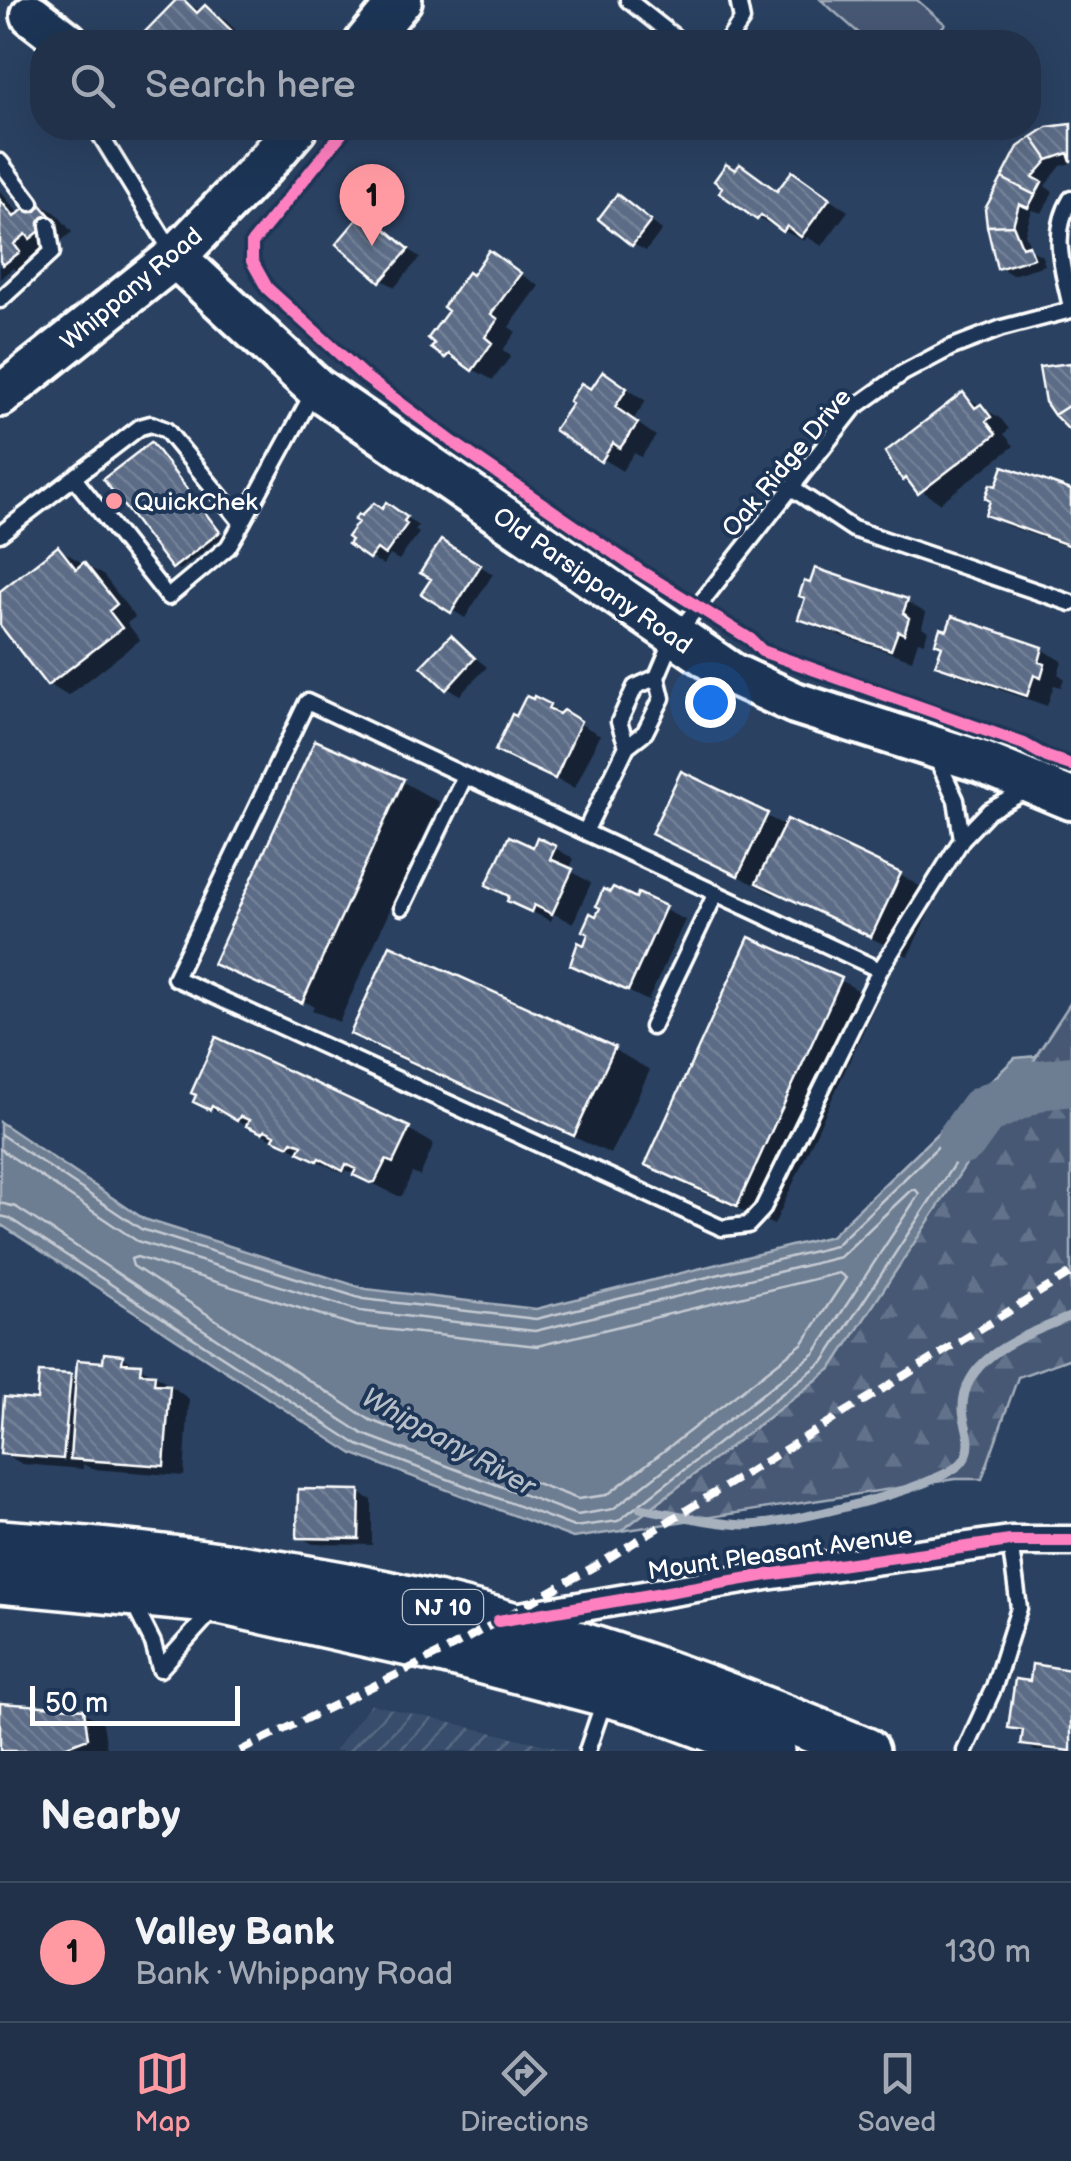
<!DOCTYPE html>
<meta charset="utf-8">
<style>
:root{--surface:#203149;--page:#283950;--text:#f1f3f6;--muted:#a2a9b4;--line:#3d4c61;--accent:#ff9aa2}
body{margin:0;font-family:"Balsamiq Sans",sans-serif;background:var(--page);color:var(--text)}
.scale{position:absolute;left:30px;bottom:25px;width:210px;box-sizing:border-box;padding-left:10px;border:5px solid #fff;border-top:0;font-size:28px;line-height:35px;white-space:nowrap;color:#fff;-webkit-text-stroke:8px #1d3557;paint-order:stroke}
.you{position:absolute;left:710px;top:702px;width:35px;height:35px;margin:-25px;border:8px solid #fff;border-radius:50%;background:#1a73e8;box-shadow:0 0 0 15px #1a73e833}
.badge{display:grid;place-items:center;width:65px;height:65px;border-radius:50%;background:var(--accent);color:#111;font-size:32px;font-weight:700}
.pin{position:absolute;translate:-50% -82px;filter:drop-shadow(0 2px 5px #0008)}
.pin::after{content:'';position:absolute;top:52px;width:35px;height:30px;background:inherit;clip-path:polygon(0 0,100% 0,50% 100%)}
.list{margin:0;padding:0;list-style:none}
h2{display:flex;justify-content:space-between;align-items:center;height:130px;margin:0;padding:0 40px;font-size:42px}
h2 small{font-size:32px;font-weight:400;color:var(--muted)}
.list li{display:grid;grid-template-columns:65px 1fr auto;gap:30px;align-items:center;box-sizing:border-box;height:140px;padding:0 40px;border-top:2px solid var(--line)}
.list b{display:block;font-size:38px;white-space:nowrap}
.list p{margin:0;font-size:32px;white-space:nowrap;color:var(--muted)}
.list em{font-size:32px;font-style:normal;color:var(--muted)}
.icon{flex:none;width:55px;height:55px;fill:none;stroke:currentColor;stroke-width:2;stroke-linecap:round;stroke-linejoin:round}
.map{position:relative;flex:none;width:1071px;height:1751px;overflow:hidden}
.search{position:absolute;background:var(--surface);box-shadow:0 10px 40px #0002;left:30px;right:30px;top:30px;height:110px;display:flex;align-items:center;gap:25px;box-sizing:border-box;padding:0 35px;border-radius:40px;color:var(--muted);font-size:38px}
.sheet{height:270px;background:var(--surface)}
nav{display:flex;justify-content:space-around;align-items:center;box-sizing:border-box;height:140px;border-top:2px solid var(--line);background:var(--surface);font-size:28px;color:var(--muted)}
nav a{display:grid;justify-items:center;gap:5px}
nav .on{color:var(--accent)}
.map>svg:first-child{display:block}
.industrial{fill:url(#industrial-furrows)}
.forest{fill:url(#forest-firs);stroke:#a2acba;stroke-width:2.5}
.pitch{fill:#465975;stroke:#a2acba;stroke-width:2.5}
.water{fill:#6d7d92;stroke:#a7b1be;stroke-width:2.5}
.shadow{fill:#0007}
.lines{fill:none;stroke-linecap:round;stroke-linejoin:round}
.shore{stroke:#c5cbd3;stroke-width:2.5}
.stream{stroke:#a7b1be;stroke-width:9}
.river{stroke:#6d7d92;stroke-width:50}
.building{fill:url(#building-back-hatch);stroke:#fff;stroke-width:2.5}
.lane-casing{stroke:#fff;stroke-width:21}
.street-casing{stroke:#fff;stroke-width:35}
.secondary-casing{stroke:#fff;stroke-width:48}
.primary-casing{stroke:#fff;stroke-width:52}
.lane{stroke:#1d3557;stroke-width:14}
.street{stroke:#1d3557;stroke-width:28}
.secondary{stroke:#1d3557;stroke-width:40}
.primary{stroke:#1d3557;stroke-width:45}
.rail{stroke:#fff;stroke-width:8;stroke-dasharray:15 8;stroke-linecap:butt}
.cycleway-casing{stroke:#1d3557;stroke-width:19}
.cycleway{stroke:#ff80c0;stroke-width:12}
.poi-dot{fill:#ff9aa2;stroke:#1d3557;stroke-width:4}
.labels{text-anchor:middle;stroke-width:8;stroke-linejoin:round;paint-order:stroke}
.shield{fill:#1d3557;stroke:#bbc2cd;stroke-width:2.5}
.shield-label{font-size:22px;font-weight:bold;fill:#fff}
.street-label{font-size:25px;fill:#fff;stroke:#1d3557}
.poi-label{font-size:25px;fill:#fff;stroke:#1d3557;text-anchor:start}
.water-label{font-size:28px;font-style:italic;fill:#b6bec8;stroke:#1d3557}
</style>
<div class="map">
<svg width="1071" height="1751" viewBox="0 0 1071 1751">
<defs>
<pattern id="industrial-furrows" width="10" height="10" patternUnits="userSpaceOnUse" patternTransform="scale(2.5)"><rect width="10" height="10" fill="#394e6c"/><path d="M-1 1l2-2M0 10L10 0M9 11l2-2" fill="none" stroke="#576982"/></pattern>
<pattern id="forest-firs" width="22" height="20" patternUnits="userSpaceOnUse" patternTransform="scale(2.5)"><rect width="22" height="20" fill="#465975"/><path d="M5 1l3.5 6h-7zM16 11l3.5 6h-7z" fill="#62728a"/></pattern>
<pattern id="building-back-hatch" width="6" height="6" patternUnits="userSpaceOnUse" patternTransform="scale(2.5)"><rect width="6" height="6" fill="#5b6c86"/><path d="M-1 5l2 2M0 0l6 6M5-1l2 2" fill="none" stroke="#748298"/></pattern>
</defs>
<rect width="100%" height="100%" fill="#2a4161"/>
<filter id="ink" filterUnits="userSpaceOnUse"><feTurbulence type="fractalNoise" baseFrequency=".01" numOctaves="2"/><feDisplacementMap in="SourceGraphic" scale="20" xChannelSelector="R" yChannelSelector="G"/><feConvolveMatrix kernelMatrix="1 2 1 2 8 2 1 2 1" color-interpolation-filters="sRGB"/></filter>
<g filter="url(#ink)">
<path class="industrial" d="M371 1704 571 1751H334Z"/>
<path class="forest" d="M1071 1002V1358L1018 1377 982 1479H955L621 1531 832 1368Z"/>
<path class="pitch" d="M821 0H917L945 24 929 42H869Z"/>
<path class="water" d="M1037 1056 832 1368 621 1531 573 1538 353 1454 0 1224V1122L144 1219 366 1289 536 1309 831 1236 1015 1058Z"/>
<path class="shadow" d="M179 0 202 11 205 8 225 20 248 42H149L143 37Z
M525 34 538 42H539H518Z
M1071 127V163L1061 166 1045 186 1053 192 1042 213 1032 210 1025 234 1032 250 1042 256 1045 265 1012 275 999 267 988 209Z
M741 167 779 192 793 174 848 211 822 246 807 237 804 241 758 218 737 172Z
M0 191 20 215 36 202 56 213 72 232 51 249 45 245 32 257 38 264 25 275 13 268 0 279Z
M630 205 662 230 646 251 633 244Z
M365 214 420 258 395 287 382 280Z
M490 254 539 286 509 327 516 332 503 350 511 356 493 380 447 356 473 277Z
M623 386 646 401 633 420 656 436 641 457 634 453 622 471 558 429Z
M963 395 1001 419 1009 429 1004 434 1014 446 940 503 905 479Z
M151 445 224 536 179 570 174 567Z
M1071 493V548L1008 526 988 514Z
M383 512 400 513 418 526 415 530 419 533 399 560 390 555 383 565 370 557Z
M442 543 493 574 465 618 425 593 434 578Z
M59 549 104 576 135 617 127 623 140 640 68 696 48 684 0 621V594Z
M808 598 907 602 926 613 922 627 928 631 924 643 918 641 912 660 821 629 801 618Z
M954 619 1042 649 1062 661 1058 674 1064 678 1061 687 1054 685 1047 706 958 675 938 664Z
M451 638 487 667 460 695 447 688Z
M549 706 600 735 575 788 518 762Z
M682 774 786 826 900 875 937 896 908 956 776 892 775 895 654 833Z
M403 782 439 802 339 1022 312 1010 314 1006 251 978V983L216 963Z
M555 848 574 859 569 870 591 883 573 923 554 914 551 921 530 911 534 850Z
M639 897 685 920 648 1001 573 964 585 948 598 919 638 901Z
M840 980 877 1001 774 1225 685 1185 648 1164Z
M353 1033 613 1049 650 1070 611 1154 390 1054Z
M196 1101 408 1129 434 1144 420 1176 412 1173 402 1196H398L346 1170 344 1174 328 1166Z
M122 1357 160 1378 189 1399 184 1476 92 1469 83 1464V1469L22 1464 2 1452 39 1402 70 1377 78 1381Z
M359 1493 372 1500V1545L313 1544 300 1537Z
M1071 1672V1751H1035L1024 1744 1025 1735 1010 1727 1032 1684Z
M0 1706 83 1712 103 1723 107 1749 0 1751Z"/>
<g class="lines">
<path class="shore" d="M0 1134 141 1229 363 1299 536 1319 835 1246 985 1101 990 1100 993 1105 824 1361 618 1521 574 1527 358 1445 9 1218 0 1216
M0 1149 137 1241 360 1311 535 1331 840 1257 911 1190H916L919 1194 815 1353 613 1509 577 1515 363 1434 16 1207 0 1203
M137 1257 356 1326 537 1346 839 1273 846 1278 803 1343 607 1495 578 1499 370 1420 133 1266 131 1259Z"/>
<path class="stream" d="M640 1508C674 1514 711 1524 746 1525 780 1526 944 1487 963 1461 976 1444 964 1427 963 1410 961 1354 1031 1334 1071 1316"/>
<path class="river" d="M962 1140 983 1111 1039 1085 1071 1081"/>
</g>
<path class="building" d="M176 0H184L197 13 205 5 236 35 229 42H146L140 37Z
M1071 124V162L1068 153 1048 160 1032 137 1047 127Z
M1032 137 1048 160 1033 177 1042 182 1035 195 1002 178 1018 147Z
M726 164 735 170 740 164 777 191 792 171 830 198 801 237 787 226 783 232 761 215 757 220 719 193 722 187 714 181Z
M1002 178 1035 195 1028 208 1019 204 1013 225 987 226 985 209Z
M617 194 651 221 632 246 598 219Z
M36 199 54 220 30 239 26 234 14 244 20 252 3 265 0 261V200L14 217Z
M364 211 409 249 380 282 336 244Z
M1013 225 1022 247 1029 245 1034 258 997 269 987 226Z
M489 250 521 273 491 314 498 319 485 337 492 343 472 371 449 354 445 358 431 348 435 344 428 338 448 311 443 307 468 272 472 275Z
M1071 363V404L1054 415 1045 402 1039 367Z
M603 371 627 388 615 407 638 423 620 448 613 443 601 462 554 430 572 404 569 401 581 383 591 389Z
M963 392 975 408 981 404 991 417 986 421 996 434 918 494 906 478 903 481 885 452Z
M1071 404V432L1054 415Z
M151 442 220 532 172 569 103 479Z
M1003 466 1071 490V546L985 515 990 501 985 498 990 484 996 486Z
M386 502 407 517 404 521 407 524 385 555 377 549 369 559 348 544 351 540 347 537 358 522 354 520 358 514 361 516 374 503 382 509Z
M441 540 481 565 451 613 421 594 431 579 420 573Z
M58 546 76 569 84 562 117 604 109 611 122 628 47 686 0 625V591Z
M815 568 908 599 903 613 909 618 904 634 898 631 891 650 798 619 805 598 799 596 804 581 810 583Z
M952 616 1043 647 1039 662 1045 664 1041 678 1034 675 1027 696 935 665 942 646 935 643 940 628 947 630Z
M451 635 475 658 446 690 421 666Z
M526 696 533 699 534 696 550 704 548 709 559 714 563 710 581 721 555 779 495 751 512 714 516 716Z
M315 740 404 779 302 1003 213 964Z
M681 771 768 813 738 876 651 834Z
M787 819 901 873 871 937 756 883Z
M509 836 533 847 537 837 556 846 550 859 573 869 552 914 534 905 531 912 507 901 509 896 486 885Z
M613 887 636 898 638 893 666 906 628 991 570 965 578 942 584 945 588 934 582 931 590 913 596 916 600 908 596 906 603 889 610 892Z
M749 937 842 978 737 1206 645 1165Z
M390 945 615 1047 574 1136 350 1034Z
M216 1037 410 1127 393 1163 386 1160 375 1182 370 1183 353 1175 356 1169 346 1164 343 1171 319 1158 317 1161 298 1152 302 1145 292 1141 289 1146 273 1139 275 1135 265 1130 262 1133 246 1126 249 1120 240 1116 237 1121 212 1106 210 1110 193 1102 196 1095 191 1093Z
M104 1353 123 1355 122 1363 141 1364 140 1373 155 1374 154 1384 170 1385 164 1466 70 1459 77 1360 103 1362Z
M39 1372 71 1374 63 1459 0 1454 4 1397 37 1400Z
M298 1489 360 1490 359 1539 297 1538Z
M1032 1664 1071 1670V1751L1021 1745 1023 1730 1008 1728 1015 1679 1030 1681Z
M0 1703 84 1709 88 1738 54 1751H0Z"/>
<g class="lines">
<defs>
<path id="lane" d="M628 0 681 42
M727 42 742 20 738 0
M96 128 172 252
M0 162 31 203
M1071 199C1050 232 1063 270 1071 307
M0 300 52 252 48 225
M74 478 168 597 228 547 242 523
M790 487 853 529 1071 603
M0 534 140 427 151 424 166 430 242 523 313 393
M627 746 619 722 635 687 657 677
M936 757 956 800 962 839
M585 832 627 746 645 732 662 698 657 677 674 637 854 408 903 373 950 348 1002 328 1071 310
M402 907 465 776
M880 970 307 702 175 978 722 1228 748 1225 762 1210 880 970 962 839 989 811 1027 790
M652 1027 716 893
M132 1601 153 1643 160 1669
M160 1669 213 1610
M587 1751 605 1698
M965 1751 994 1687 1019 1608 1010 1541"/>
<path id="street" d="M514 1618 767 1575 1010 1541H1071"/>
<path id="secondary" d="M32 15 67 42
M366 42 401 0
M175 257 316 388 732 674 795 703 981 762 1071 799
M0 396 175 257 264 165 296 128"/>
<path id="primary" d="M0 1543C147 1553 292 1571 435 1605 583 1640 726 1693 866 1751
M0 1580 220 1601 445 1651 643 1703 771 1751"/>
</defs>
<use href="#lane" class="lane-casing"/>
<use href="#street" class="street-casing"/>
<use href="#secondary" class="secondary-casing"/>
<use href="#primary" class="primary-casing"/>
<use href="#lane" class="lane"/>
<use href="#street" class="street"/>
<use href="#secondary" class="secondary"/>
<use href="#primary" class="primary"/>
<path class="rail" d="M240 1751 445 1651 604 1561 1071 1273"/>
<defs>
<path id="cycleway" d="M346 128 252 243V261L267 288 365 377 458 446 640 571 750 639 762 651 1024 744 1047 757 1071 765
M498 1621 767 1575 1010 1541H1071"/>
</defs>
<use href="#cycleway" class="cycleway-casing"/>
<use href="#cycleway" class="cycleway"/>
</g>
</g>
<circle class="poi-dot" cx="114" cy="501" r="10"/>
<g class="labels">
<rect class="shield" x="403" y="1590" width="80" height="34" rx="8"/>
<g class="shield-label">
<text x="443" y="1615">NJ 10</text>
</g>
<g class="street-label">
<text transform="translate(131 288) rotate(-40)" y="9">Whippany Road</text>
<text transform="translate(786 462) rotate(-50)" y="9">Oak Ridge Drive</text>
<text transform="translate(593 580) rotate(35)" y="9">Old Parsippany Road</text>
<text transform="translate(780 1552) rotate(-8)" y="9">Mount Pleasant Avenue</text>
</g>
<g class="poi-label">
<text x="134" y="510">QuickChek</text>
</g>
<g class="water-label">
<text transform="translate(449 1441) rotate(29)" y="10">Whippany River</text>
</g>
</g>
</svg>
<div class="scale">50 m</div>
<div class="you"></div>
<div class="pin badge" style="left:372px;top:246px">1</div>
<div class="search"><svg class="icon" aria-label="search" viewBox="0 0 24 24"><circle cx="10" cy="10" r="6"/><path d="M15 15l6 6"/></svg>Search here</div>
</div>
<section class="sheet">
<h2>Nearby<small></small></h2>
<ul class="list">
<li><span class="badge">1</span><div><b>Valley Bank</b><p>Bank · Whippany Road</p></div><em>130 m</em></li>
</ul>
</section>
<nav>
<a class="on"><svg class="icon" aria-label="map" viewBox="0 0 24 24"><path d="M3 6l6-2 6 2 6-2v14l-6 2-6-2-6 2zM9 4v14M15 6v14"/></svg>Map</a>
<a><svg class="icon" aria-label="directions" viewBox="0 0 24 24"><path d="M12 3l9 9-9 9-9-9zM9 14v-3h6M13 9l2 2-2 2"/></svg>Directions</a>
<a><svg class="icon" aria-label="saved" viewBox="0 0 24 24"><path d="M7 4h10v16l-5-4-5 4z"/></svg>Saved</a>
</nav>
